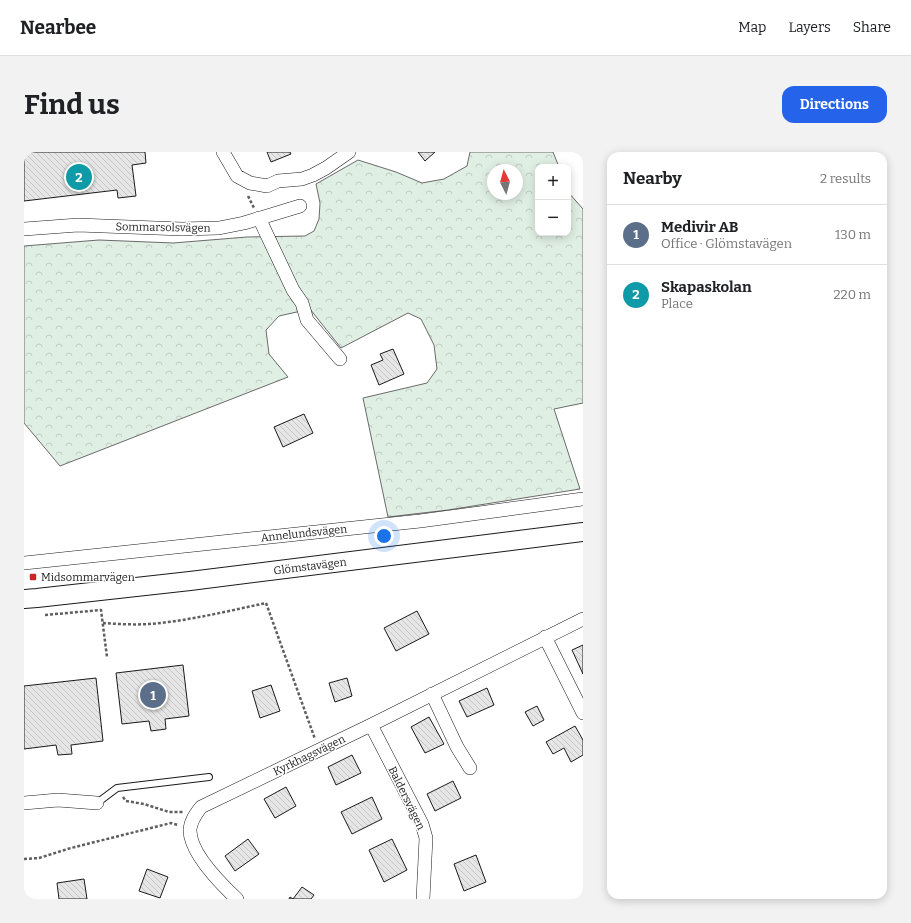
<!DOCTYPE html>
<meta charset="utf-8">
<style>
:root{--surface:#fff;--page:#f2f2f2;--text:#202124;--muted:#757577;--line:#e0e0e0;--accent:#2563eb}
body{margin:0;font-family:Bitter,serif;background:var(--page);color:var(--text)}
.controls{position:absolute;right:12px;top:12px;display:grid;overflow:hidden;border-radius:8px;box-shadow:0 2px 10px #0003}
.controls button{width:36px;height:36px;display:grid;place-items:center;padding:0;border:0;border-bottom:1px solid var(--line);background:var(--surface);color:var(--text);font:20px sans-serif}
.compass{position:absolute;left:463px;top:12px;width:36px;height:36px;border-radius:50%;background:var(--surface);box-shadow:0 2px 10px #0003;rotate:354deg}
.you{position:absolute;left:360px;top:384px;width:14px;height:14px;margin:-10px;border:3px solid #fff;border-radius:50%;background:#1a73e8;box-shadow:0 0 0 6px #1a73e833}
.badge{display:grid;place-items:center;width:26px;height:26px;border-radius:50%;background:var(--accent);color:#fff;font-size:13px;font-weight:700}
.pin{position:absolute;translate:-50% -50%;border:2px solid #fff;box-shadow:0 1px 4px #0006}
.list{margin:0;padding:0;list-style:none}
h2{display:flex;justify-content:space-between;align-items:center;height:52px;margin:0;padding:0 16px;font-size:17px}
h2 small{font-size:13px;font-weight:400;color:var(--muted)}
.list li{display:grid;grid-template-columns:26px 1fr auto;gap:12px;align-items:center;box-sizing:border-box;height:60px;padding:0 16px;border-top:1px solid var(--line)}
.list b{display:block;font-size:15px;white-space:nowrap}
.list p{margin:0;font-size:13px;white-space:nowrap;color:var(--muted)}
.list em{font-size:13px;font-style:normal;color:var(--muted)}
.map{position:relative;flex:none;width:559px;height:747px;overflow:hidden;border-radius:12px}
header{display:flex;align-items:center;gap:24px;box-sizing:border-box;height:56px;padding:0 20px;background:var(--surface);border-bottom:1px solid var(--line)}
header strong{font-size:19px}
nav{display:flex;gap:22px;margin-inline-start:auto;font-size:14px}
.intro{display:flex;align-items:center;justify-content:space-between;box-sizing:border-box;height:96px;padding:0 24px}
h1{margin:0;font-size:28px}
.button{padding:10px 18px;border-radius:12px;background:var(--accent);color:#fff;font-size:14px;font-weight:700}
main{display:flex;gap:24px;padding:0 24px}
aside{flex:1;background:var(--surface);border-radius:12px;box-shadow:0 2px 10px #0003}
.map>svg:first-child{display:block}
.forest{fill:url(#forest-crowns);stroke:#6a6a6a;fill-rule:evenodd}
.building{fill:url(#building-back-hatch);stroke:#1a1a1a}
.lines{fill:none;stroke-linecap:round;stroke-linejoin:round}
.lane-casing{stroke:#1a1a1a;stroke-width:8}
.street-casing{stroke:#1a1a1a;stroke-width:14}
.secondary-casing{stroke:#1a1a1a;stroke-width:20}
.path{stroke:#5f5f5f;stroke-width:2.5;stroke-dasharray:3 2;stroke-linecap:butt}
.lane{stroke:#fff;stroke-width:6}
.street{stroke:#fff;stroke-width:13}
.secondary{stroke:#fff;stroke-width:18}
.poi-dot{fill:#c62828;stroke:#fff;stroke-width:1.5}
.labels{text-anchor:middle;stroke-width:3;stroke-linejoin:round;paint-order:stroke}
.street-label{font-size:11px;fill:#1a1a1a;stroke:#fff}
.poi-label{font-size:11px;fill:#1a1a1a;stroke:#fff;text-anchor:start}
</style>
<header>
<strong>Nearbee</strong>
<nav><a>Map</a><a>Layers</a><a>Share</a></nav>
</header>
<div class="intro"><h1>Find us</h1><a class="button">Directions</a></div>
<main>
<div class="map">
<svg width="559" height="747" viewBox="0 0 559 747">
<defs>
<pattern id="forest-crowns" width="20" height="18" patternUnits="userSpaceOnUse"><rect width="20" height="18" fill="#e0efe3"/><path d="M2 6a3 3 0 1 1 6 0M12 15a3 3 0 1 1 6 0" fill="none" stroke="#c0ccc2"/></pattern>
<pattern id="building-back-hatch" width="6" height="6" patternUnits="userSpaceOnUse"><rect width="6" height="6" fill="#e6e6e6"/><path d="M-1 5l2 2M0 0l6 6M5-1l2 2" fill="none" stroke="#c5c5c5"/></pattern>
</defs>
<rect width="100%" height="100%" fill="#fff"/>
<path class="forest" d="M446 0H529L535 15H514V81H544V40L559 57V251L530 257 556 337 424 358 364 365 339 246 403 231 413 217 410 193 397 167 384 161 317 196 286 157 255 164 242 178 245 202 264 225 36 314 0 271V94L75 88 149 91 223 85 281 84 290 79 295 67 296 51 292 32 334 8 372 20 398 31 420 27 443 14ZM469 18H493V42H469Z"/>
<path class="building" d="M0 0H121L122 11 108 13 112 44 94 46 93 38 0 49Z
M243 0H266L267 2 247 10Z
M394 0H411L401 9Z
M369 197 380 222 355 233 347 213 359 208 356 202Z
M280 262 289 281 259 295 250 275Z
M393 459 405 482 372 499 360 476Z
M559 493V522L548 498Z
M159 513 165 564 141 567 142 577 127 579 125 569 98 572 92 521Z
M72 526 79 589 47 593 48 602 34 603 32 593 0 597V534Z
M323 526 328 544 311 550 305 531Z
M247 533 256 559 236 566 228 539Z
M463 536 470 553 443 565 435 549Z
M513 554 520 568 509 574 501 560Z
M405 565 420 592 401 601 387 575Z
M551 574 559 588V603L547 610 540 596 529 602 522 590Z
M328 603 337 621 312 633 304 615Z
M429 629 437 646 411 659 403 642Z
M262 635 272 654 251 666 240 647Z
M348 645 358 667 328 682 317 660Z
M224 687 235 702 211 719 201 704Z
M368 687 383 718 360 730 345 698Z
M452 703 462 730 440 739 430 712Z
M123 717 144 725 136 746 115 739Z
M60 727 63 747H35L33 731Z
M278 735 290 743 287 747H265L266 745 269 747Z"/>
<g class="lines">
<defs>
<path id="lane" d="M73 651 93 636 185 625"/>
<path id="street" d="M199 0 213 24 226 31 243 34 254 29 278 27 289 23 302 16 325 0
M235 66 269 138 278 151 283 168 316 207
M0 77 54 73 158 77 195 76 220 71 276 54
M0 411 396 369 559 347
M521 485 559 561
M408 542 433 595 446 616
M347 573 398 672 402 686 399 747
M0 651 34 648 73 651
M213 747C197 732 165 700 166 677 167 668 172 662 177 655L347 573 559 467"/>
<path id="secondary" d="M0 447 13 446 166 429 559 380"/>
</defs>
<use href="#lane" class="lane-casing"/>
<use href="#street" class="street-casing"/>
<use href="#secondary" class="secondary-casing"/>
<path class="path" d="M224 44 230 56
M21 463 77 458 83 505
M79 471C94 472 110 473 125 472 164 469 204 459 242 451L291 587
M99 645 102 649 120 652 145 660H159
M0 707 15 706 47 696 147 671 154 673"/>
<use href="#lane" class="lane"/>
<use href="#street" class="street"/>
<use href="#secondary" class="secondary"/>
</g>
<rect class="poi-dot" x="5" y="421" width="8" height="8" rx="2"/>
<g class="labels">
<g class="street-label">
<text transform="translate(139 75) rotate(1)" y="4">Sommarsolsvägen</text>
<text transform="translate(280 381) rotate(-6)" y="4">Annelundsvägen</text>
<text transform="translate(286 414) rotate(-7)" y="4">Glömstavägen</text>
<text transform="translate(285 603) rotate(-26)" y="4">Kyrkhagsvägen</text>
<text transform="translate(383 646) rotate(64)" y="4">Baldersvägen</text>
</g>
<g class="poi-label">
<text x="17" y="429">Midsommarvägen</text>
</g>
</g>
</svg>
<div class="controls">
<button>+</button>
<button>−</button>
</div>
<svg class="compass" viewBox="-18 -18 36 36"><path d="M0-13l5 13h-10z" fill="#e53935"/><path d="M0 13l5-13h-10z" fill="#757577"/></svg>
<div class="you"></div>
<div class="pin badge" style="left:129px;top:543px;background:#5c6f8a">1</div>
<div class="pin badge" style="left:55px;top:25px;background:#0f9aa8">2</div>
</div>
<aside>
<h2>Nearby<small>2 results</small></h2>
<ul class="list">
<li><span class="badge" style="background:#5c6f8a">1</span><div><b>Medivir AB</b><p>Office · Glömstavägen</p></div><em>130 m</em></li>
<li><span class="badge" style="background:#0f9aa8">2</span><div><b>Skapaskolan</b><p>Place</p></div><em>220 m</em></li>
</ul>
</aside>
</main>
